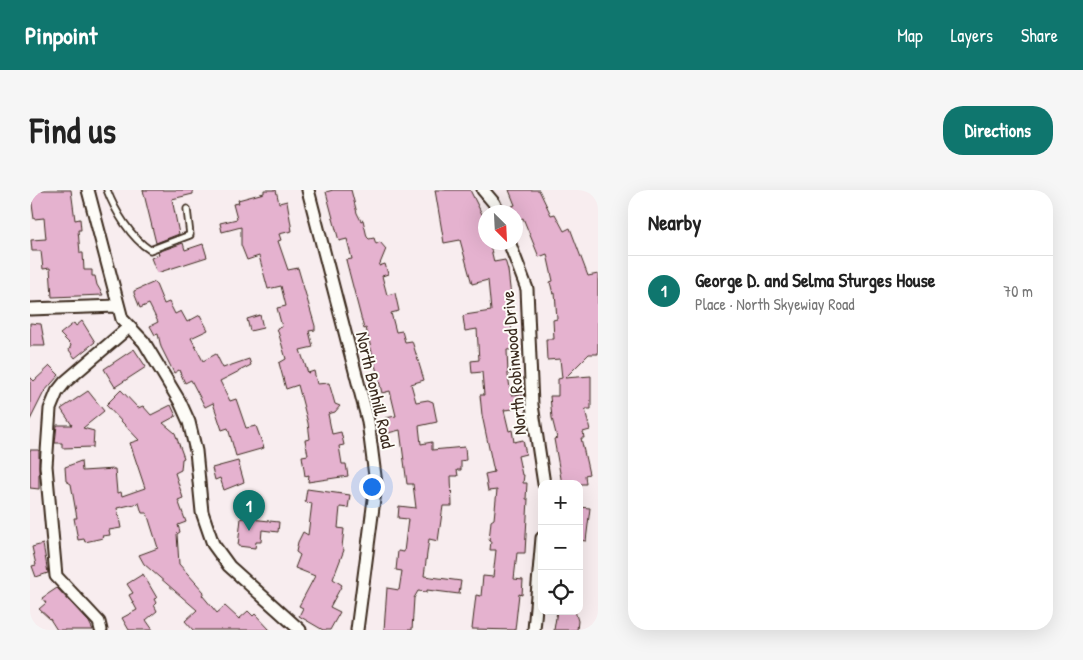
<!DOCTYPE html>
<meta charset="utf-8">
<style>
:root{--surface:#fff;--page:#f6f6f6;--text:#222;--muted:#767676;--line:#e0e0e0;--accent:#0f766e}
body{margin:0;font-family:"Patrick Hand",sans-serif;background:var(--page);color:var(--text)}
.controls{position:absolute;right:15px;bottom:15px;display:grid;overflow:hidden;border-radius:10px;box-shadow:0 5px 20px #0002}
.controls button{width:45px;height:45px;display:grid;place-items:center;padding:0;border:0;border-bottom:1px solid var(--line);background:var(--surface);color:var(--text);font:25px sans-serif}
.compass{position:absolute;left:448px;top:15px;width:45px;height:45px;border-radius:50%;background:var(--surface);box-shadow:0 5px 20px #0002;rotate:156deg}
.you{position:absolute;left:341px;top:296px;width:18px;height:18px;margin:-12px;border:4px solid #fff;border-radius:50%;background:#1a73e8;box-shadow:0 0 0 8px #1a73e833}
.badge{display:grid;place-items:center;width:32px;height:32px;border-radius:50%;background:var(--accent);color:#fff;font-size:16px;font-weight:700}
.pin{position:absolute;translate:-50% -41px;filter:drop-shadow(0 1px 2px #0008)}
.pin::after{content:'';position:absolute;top:26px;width:18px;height:15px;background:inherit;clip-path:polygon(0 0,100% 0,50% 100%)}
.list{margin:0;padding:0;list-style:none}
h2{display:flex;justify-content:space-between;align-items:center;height:65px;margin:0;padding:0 20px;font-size:21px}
h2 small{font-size:16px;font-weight:400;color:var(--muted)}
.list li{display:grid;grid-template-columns:32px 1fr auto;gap:15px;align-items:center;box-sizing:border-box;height:70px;padding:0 20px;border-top:1px solid var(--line)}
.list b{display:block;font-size:19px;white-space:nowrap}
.list p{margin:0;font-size:16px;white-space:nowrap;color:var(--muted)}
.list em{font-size:16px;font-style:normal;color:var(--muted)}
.icon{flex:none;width:28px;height:28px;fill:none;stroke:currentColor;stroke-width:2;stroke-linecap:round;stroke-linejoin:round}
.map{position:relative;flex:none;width:568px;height:440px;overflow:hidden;border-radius:20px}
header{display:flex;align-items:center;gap:30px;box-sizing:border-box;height:70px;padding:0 25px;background:var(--accent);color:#fff}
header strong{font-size:24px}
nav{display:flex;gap:28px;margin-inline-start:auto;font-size:18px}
.intro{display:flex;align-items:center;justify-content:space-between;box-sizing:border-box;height:120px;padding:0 30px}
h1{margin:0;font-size:35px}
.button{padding:12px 22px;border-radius:20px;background:var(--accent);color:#fff;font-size:18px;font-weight:700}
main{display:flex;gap:30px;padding:0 30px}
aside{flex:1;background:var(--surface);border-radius:20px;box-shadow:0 5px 20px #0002}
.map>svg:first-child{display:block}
.building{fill:#e5b2cf;stroke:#3b2a1e}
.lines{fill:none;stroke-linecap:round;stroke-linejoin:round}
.lane-casing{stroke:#3b2a1e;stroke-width:9}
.street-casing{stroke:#3b2a1e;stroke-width:15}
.lane{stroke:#fdfcf7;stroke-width:5.5}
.street{stroke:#fdfcf7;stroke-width:11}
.labels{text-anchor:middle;stroke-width:4;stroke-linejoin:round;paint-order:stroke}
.street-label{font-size:18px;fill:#3b2a1e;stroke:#fdfcf7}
</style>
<header>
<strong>Pinpoint</strong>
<nav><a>Map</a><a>Layers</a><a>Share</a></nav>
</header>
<div class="intro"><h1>Find us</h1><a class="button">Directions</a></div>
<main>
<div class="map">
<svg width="568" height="440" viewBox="0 0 568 440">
<rect width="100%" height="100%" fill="#f8edef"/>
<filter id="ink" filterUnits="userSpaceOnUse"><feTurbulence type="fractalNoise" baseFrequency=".02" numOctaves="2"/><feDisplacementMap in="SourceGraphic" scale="10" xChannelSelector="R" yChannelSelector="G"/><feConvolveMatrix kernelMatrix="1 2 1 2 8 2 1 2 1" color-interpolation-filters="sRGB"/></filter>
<g filter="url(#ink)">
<path class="building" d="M0 0H41L45 30 50 29 51 40H48L50 63H53L54 80H62V86H65L67 95 73 105 22 107 20 78 13 79 11 61H2L1 50 16 49 14 28 4 29Z
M113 0H163V4L142 9 149 44 126 53Z
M234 0H246L249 13 257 11 262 41 249 44 251 50 248 51 258 80 268 78 285 136V140L279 141 283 157 270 160 278 183 284 181 287 194 299 193 305 214 310 216 305 222 298 224 302 244 311 242 314 255 309 256 312 274H316L318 286 278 292 279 285 275 286 272 266 278 265 275 250 280 249 278 233 268 195 256 199 249 173 256 169 247 138 252 137 247 118 256 116 251 96 238 99 229 66 217 70 211 55V37L192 42 190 33 207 29 203 14 209 13 208 10 234 3Z
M303 0H321L327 23 331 31 333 30 337 47 339 49 344 48 346 54 350 52 356 59 349 76 355 74 358 84 352 86 357 105 365 103 369 121 361 123 366 142 372 141 375 152 382 151 394 190 381 194 386 212 398 210 403 212 407 232 389 236 391 254 402 252V260L435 257 436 270 431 271V280H427L428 286H421L422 316H413L408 351 399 349 394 386 431 391 429 404 397 400V402L388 401 384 408 382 440H354L357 398 369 400 372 381 366 380 368 361 374 362 378 329 368 328 369 316 386 318 383 294H377L370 240 358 243 355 228 366 226 360 201 352 203 336 138 334 139 316 70 322 69 317 49 309 51 296 2Z
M405 0H440L456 32V56L460 55 464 72 475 70 478 80 482 116H479L482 143H485L486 159 477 160 478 185 481 205 492 204 493 218 474 220 479 241 482 240 484 252 493 250 496 264 488 266 492 285H494L493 293H497L496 309H498L495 363H487L484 389 493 390 492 405 489 404 485 440 442 439 446 405 451 406 453 386 463 387 466 360H460L461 351H459L461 331 464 329 467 300 458 301 455 284 464 282 452 225 450 205H454L452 182 442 183 441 171 449 170 447 139 435 141 433 127 435 125 461 121 458 90 442 94 430 50 414 53Z
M479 0H509L521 25 525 24 534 41 540 38 558 86 568 84V164H559L535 188 561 186V219H555L560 240 553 242 554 248H551L559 284 555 285 556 294H532L524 249 527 248 522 228 520 206H528V189L532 188 530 169 517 170 516 149H524L523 130 527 129 525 103 523 104 520 92 523 91 517 64 509 67 493 28 488 30 482 16 485 15Z
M153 53 155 60 173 54 177 67 127 83 121 68 129 65 128 62Z
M125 92 134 114 139 112 145 124 151 121 157 132 170 125 178 140 161 148 173 171 186 164 193 178 219 169 221 175 190 191 200 211 206 209 216 238 226 236 234 258 206 266 198 238 192 240 183 213 175 217 161 190 155 193 149 180 144 183 131 157 128 144 125 145 120 136 128 132 119 114 110 118 104 103V101Z
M230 125 233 138 220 141 217 129Z
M52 131 65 152 45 168 39 160 41 155 30 144 44 133 46 136Z
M0 133 11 134 15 156H0Z
M104 159 116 177 85 197 74 179Z
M20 176 29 185 14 202 0 230V187L4 191Z
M91 200 108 218 113 216 121 225 141 215 146 226 133 233 145 243 154 268 152 269 151 280 145 283 153 308 148 310 156 332 148 335 150 342 147 344 149 374 174 402 172 405 187 423 195 416 209 429 218 421 223 426 225 424 240 440H163L155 431 167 420 114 374 109 365 128 358 117 323H112L109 313 87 318 91 338 79 340 80 345 72 346 73 348 55 352 54 349 48 350 44 328H47L41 294 36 291 35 277 51 271 52 281 85 279 87 303 91 302 92 306 115 298 100 253 109 250 76 215Z
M58 201 74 221 53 238 64 241 63 257 32 258V253H25L27 235H42L31 219Z
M0 260H9V299L0 298Z
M208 271 214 292 194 300 190 288 185 290 182 278Z
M277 299 320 305 318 318 310 317 308 338 314 339 312 357 314 360 303 389 312 395 300 417 310 422 300 440H293L269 426 273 418 269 416 285 386 265 378 270 365 266 362 268 352 273 342 278 345 282 313 275 312Z
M549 317 560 318 556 351 549 350Z
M211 328 249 332 248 342 232 340 231 352H226L225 358 208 356Z
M13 354 18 383 6 387 2 376 6 375 2 357Z
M113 384 127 408 124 409 126 413 124 415 127 421 116 430 123 440H99L92 428 107 420 99 405 103 403 97 394Z
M27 398 59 432 63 440H27L20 429 9 419 16 413 12 408Z
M527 421H545L548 431 547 440H524Z"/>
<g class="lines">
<defs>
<path id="lane" d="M77 0C85 21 101 48 120 60L160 45 157 19"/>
<path id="street" d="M58 0 92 129 114 152 150 212 159 232 166 261 172 322 183 354 199 376 270 440
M278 0 338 231 346 294 327 440
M453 0 464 13 468 22
M479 52 497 99 502 215 514 294
M0 119 87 116
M71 440 69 432 26 386 16 276 20 219 27 202 35 192 99 137
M504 440 512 348"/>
</defs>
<use href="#lane" class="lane-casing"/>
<use href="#street" class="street-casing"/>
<use href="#lane" class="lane"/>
<use href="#street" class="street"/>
</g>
</g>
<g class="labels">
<g class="street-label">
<text transform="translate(484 173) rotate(-95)" y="6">North Robinwood Drive</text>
<text transform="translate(345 200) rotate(77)" y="6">North Bonhill Road</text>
</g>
</g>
</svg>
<div class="controls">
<button>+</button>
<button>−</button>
<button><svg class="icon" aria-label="locate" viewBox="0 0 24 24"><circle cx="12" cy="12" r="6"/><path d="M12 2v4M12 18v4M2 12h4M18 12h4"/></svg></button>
</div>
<svg class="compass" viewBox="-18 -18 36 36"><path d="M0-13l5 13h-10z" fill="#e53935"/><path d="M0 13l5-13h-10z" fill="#767676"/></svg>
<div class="you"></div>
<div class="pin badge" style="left:219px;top:341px">1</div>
</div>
<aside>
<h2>Nearby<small></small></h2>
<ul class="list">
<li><span class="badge">1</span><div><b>George D. and Selma Sturges House</b><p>Place · North Skyewiay Road</p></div><em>70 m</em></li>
</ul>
</aside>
</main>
